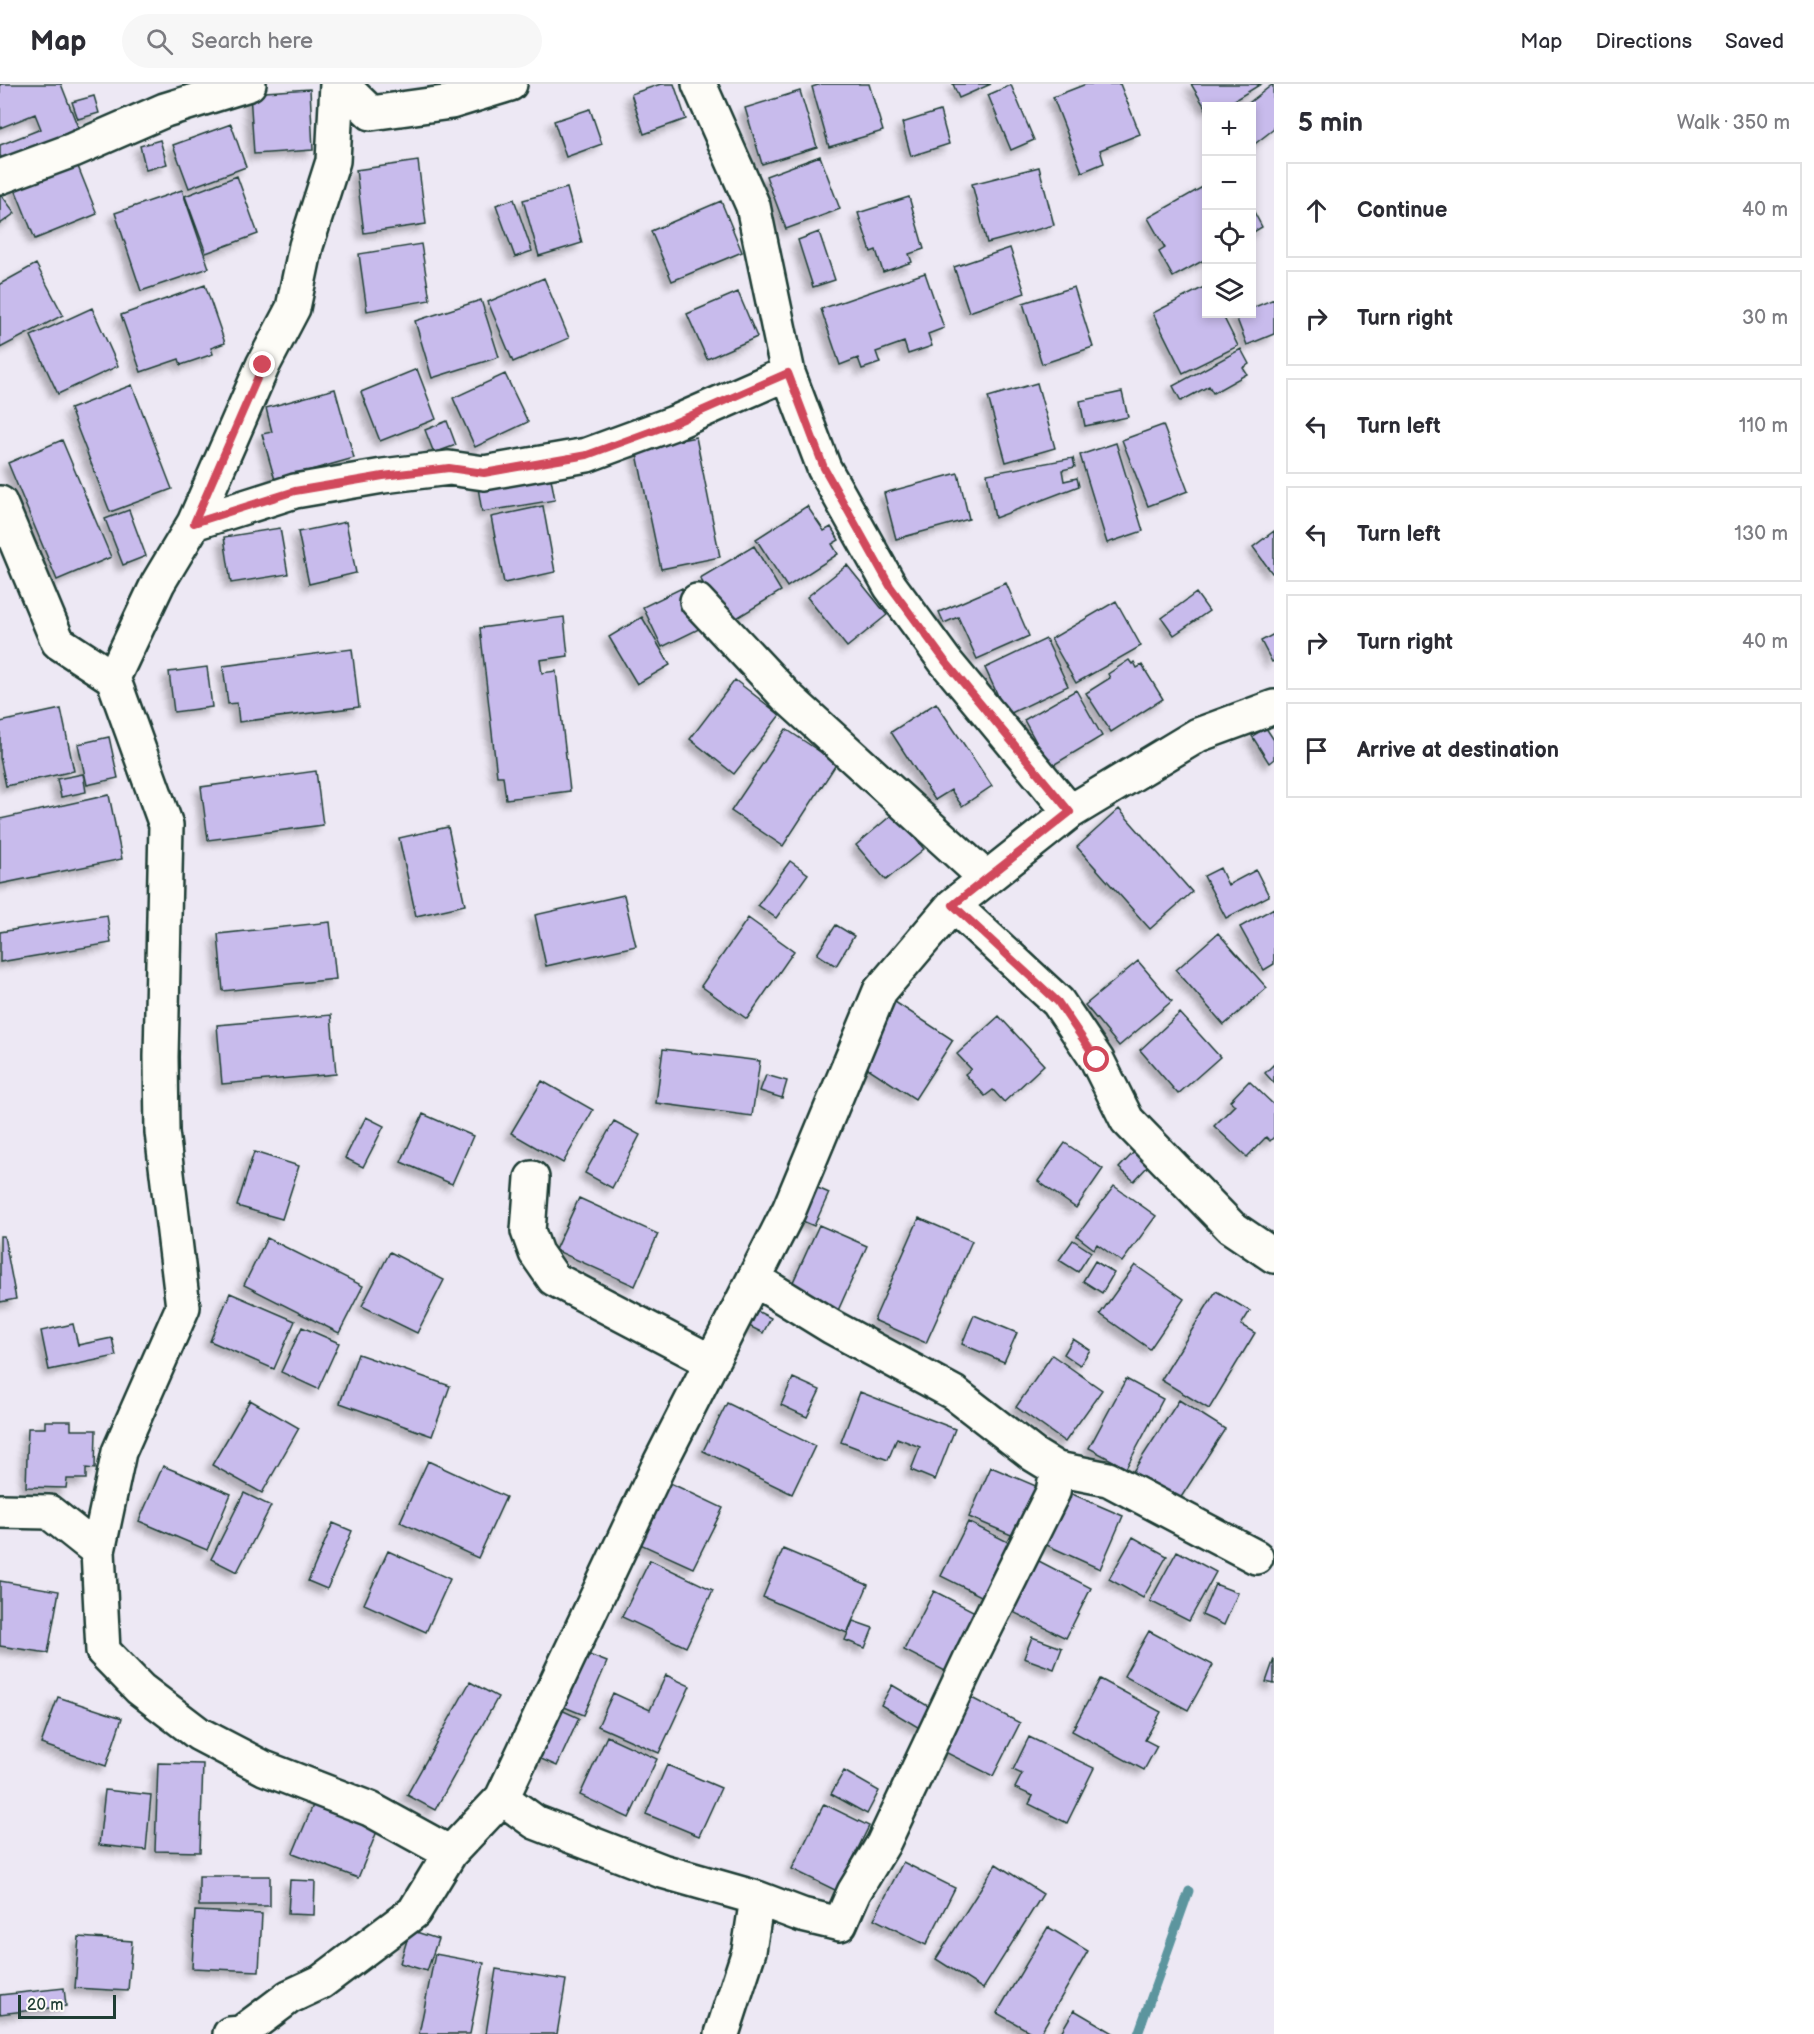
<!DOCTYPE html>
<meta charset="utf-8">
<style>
:root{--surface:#fff;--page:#f7f7f7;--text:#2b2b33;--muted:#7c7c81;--line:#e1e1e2}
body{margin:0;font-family:"Balsamiq Sans",sans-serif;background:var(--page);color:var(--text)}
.controls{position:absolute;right:18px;top:18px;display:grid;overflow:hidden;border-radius:0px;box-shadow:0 3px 9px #0003}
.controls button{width:54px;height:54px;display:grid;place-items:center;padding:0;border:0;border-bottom:2px solid var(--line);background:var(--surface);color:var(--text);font:30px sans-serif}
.scale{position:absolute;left:18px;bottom:15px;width:98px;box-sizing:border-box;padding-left:6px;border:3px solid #1f3d34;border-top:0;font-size:16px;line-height:21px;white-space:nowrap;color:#1f3d34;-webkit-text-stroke:4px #fdfcf7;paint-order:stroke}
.stop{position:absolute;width:18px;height:18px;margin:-14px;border:4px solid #d1495b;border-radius:50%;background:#fff}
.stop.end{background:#d1495b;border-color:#fff;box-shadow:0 2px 6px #0008}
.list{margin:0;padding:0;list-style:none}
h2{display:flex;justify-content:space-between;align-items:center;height:78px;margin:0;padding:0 24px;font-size:26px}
h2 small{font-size:20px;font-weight:400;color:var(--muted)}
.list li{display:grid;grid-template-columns:39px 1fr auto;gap:18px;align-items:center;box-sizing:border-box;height:96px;margin:0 12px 12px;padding:0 12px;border:2px solid var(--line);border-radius:0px}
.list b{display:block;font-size:22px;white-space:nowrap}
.list em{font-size:20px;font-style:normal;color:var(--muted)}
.icon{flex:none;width:33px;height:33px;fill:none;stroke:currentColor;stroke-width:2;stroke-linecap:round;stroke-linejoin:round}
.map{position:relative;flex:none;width:1274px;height:1950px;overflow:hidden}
header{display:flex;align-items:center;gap:36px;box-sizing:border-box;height:84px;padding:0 30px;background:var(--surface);border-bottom:2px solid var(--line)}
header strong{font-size:28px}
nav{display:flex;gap:33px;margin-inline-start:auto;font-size:21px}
.search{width:420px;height:54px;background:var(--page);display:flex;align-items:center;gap:15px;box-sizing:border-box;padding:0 21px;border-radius:33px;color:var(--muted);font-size:22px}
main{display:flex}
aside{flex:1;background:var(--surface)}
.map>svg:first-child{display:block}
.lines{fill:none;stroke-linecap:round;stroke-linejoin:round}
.stream{stroke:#5c959e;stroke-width:9}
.building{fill:#c8bbec;stroke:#1f3d34;stroke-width:1.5;filter:url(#shadow)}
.street-casing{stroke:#1f3d34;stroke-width:38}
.street{stroke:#fdfcf7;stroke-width:33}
.route{stroke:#d1495b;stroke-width:8}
</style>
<header>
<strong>Map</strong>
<div class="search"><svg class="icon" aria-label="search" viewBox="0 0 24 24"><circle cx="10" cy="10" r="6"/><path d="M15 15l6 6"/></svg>Search here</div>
<nav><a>Map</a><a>Directions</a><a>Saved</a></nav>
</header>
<main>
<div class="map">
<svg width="1274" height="1950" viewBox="0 0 1274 1950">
<defs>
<filter id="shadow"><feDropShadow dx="-5.5" dy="5.5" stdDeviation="3" flood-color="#0004"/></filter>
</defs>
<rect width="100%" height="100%" fill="#ede8f4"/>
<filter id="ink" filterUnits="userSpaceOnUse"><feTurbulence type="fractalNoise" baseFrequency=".0167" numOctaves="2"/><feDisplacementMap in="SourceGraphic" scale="12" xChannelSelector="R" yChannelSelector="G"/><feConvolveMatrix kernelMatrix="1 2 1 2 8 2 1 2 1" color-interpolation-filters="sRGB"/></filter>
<g filter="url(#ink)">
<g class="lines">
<path class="stream" d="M1138 1950 1189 1807"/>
</g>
<path class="building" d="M0 0H61L81 51 4 80 0 71V61L41 45 35 30 0 44Z
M661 0H674L686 35 644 50 631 10Z
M821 0H869L883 47 829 63 812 3Z
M953 0H991L959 14Z
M1086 0H1120L1140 50 1100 66 1104 79 1082 88 1053 13Z
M1191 0H1261L1225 22H1206V25Z
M1273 0 1274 45 1252 62V22H1245Z
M1011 1 1034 56 1011 66 988 11Z
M310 5 313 66 254 70 250 9Z
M800 7 817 63 762 80 745 24Z
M94 12 99 29 78 35 72 18Z
M590 25 602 60 566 73 554 37Z
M940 27 949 60 911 72 902 39Z
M231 40 246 83 189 104 173 61Z
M160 56 167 80 146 86 140 62Z
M820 72 840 125 786 145 766 92Z
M75 75 97 130 35 155 13 100Z
M418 77 426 140 364 149 356 86Z
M1039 83 1054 141 987 159 972 100Z
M237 92 258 150 206 169 185 112Z
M1206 101V175L1173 193 1159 168 1165 164 1148 134Z
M567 104 582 159 539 172 523 116Z
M182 106 209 184 141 207 115 129Z
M0 109 15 129 0 140Z
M909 113 924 165 909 170 912 178 883 188 876 166 871 168 858 129Z
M514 115 532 167 515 173 496 121Z
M721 117 742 168 672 197 651 147Z
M1252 124 1262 143 1252 149Z
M819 148 835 196 813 203 798 156Z
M421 160 430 216 367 227 359 170Z
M1010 164 1025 209 969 228 954 183Z
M36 180 63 231 0 264V200Z
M925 189 944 244 928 250 932 262 908 270 904 258 876 268 880 279 862 285 858 274 840 281 821 225Z
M544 194 569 254 513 278 488 218Z
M205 201 225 259 211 264 213 270 181 281 179 275 141 288 121 231Z
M1206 202V230H1222L1238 262 1183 289 1153 229Z
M1074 203 1093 263 1042 280 1023 219Z
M738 208 757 253 707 275 687 230Z
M1274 215V250L1247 261 1235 230H1252V224Z
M481 216 499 273 432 294 415 237Z
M92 224 118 282 58 310 31 252Z
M1241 265 1249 280 1243 284 1247 290 1213 309 1209 302 1181 317 1173 302Z
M417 285 436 335 380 357 361 308Z
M505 290 528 338 475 363 453 314Z
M1037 299 1055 364 1006 378 988 313Z
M132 301 172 405 110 428 70 325Z
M335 305 354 374 275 396 262 350 272 348 266 324Z
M1122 308 1128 333 1085 342 1080 317Z
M447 337 456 361 434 369 425 346Z
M1163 341 1188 407 1148 422 1122 356Z
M696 353 720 473 661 485 636 365Z
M62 356 111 473 57 496 8 379Z
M1116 359 1143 447 1107 459 1080 371Z
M1073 374 1075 383 1062 386 1064 397 1077 394 1079 402 995 434 987 390Z
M549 384 555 416 482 428 477 397Z
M958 389 969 435 896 455 884 409Z
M543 422 555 488 504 499 491 433Z
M807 422 824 447 831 443 839 456 832 460 838 470 787 503 756 455Z
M129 426 146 472 123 481 105 435Z
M346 438 356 489 309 500 298 448Z
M280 444 288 490 231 499 224 453Z
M1274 447V488L1272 489 1253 463Z
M754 462 781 507 727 540 700 494Z
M847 481 887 531 847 563 807 513Z
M1006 499 1029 552 977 575 958 533 944 539 939 528Z
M682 504 701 544 662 563 643 523Z
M1196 509 1209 527 1174 551 1162 534Z
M1116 517 1141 562 1076 599 1051 555Z
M564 533 568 572 540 576 542 589 556 587 570 707 506 715 503 692H497L480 544Z
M642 533 670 581 637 600 609 553Z
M1274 550V577L1272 578 1261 557Z
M1046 555 1068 602 1007 631 985 584Z
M352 565 359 623 239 638 237 619 228 620 223 582Z
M1129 576 1132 580 1134 578 1137 584 1142 581 1163 615 1111 648 1086 609 1110 594 1108 590Z
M207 583 212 623 174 628 169 588Z
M735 596 780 631 734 690 690 655Z
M1076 606 1102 652 1050 683 1024 636Z
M936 619 992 702 962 722 951 706 935 716 891 648Z
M61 625 74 687 6 702 0 674V638Z
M1266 644 1274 656V675L1269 679 1252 652Z
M786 645 837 679 783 762 731 727Z
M109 653 118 694 87 701 78 660Z
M316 687 323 741 208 756 201 703Z
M83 690 86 708 61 713 57 695Z
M109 711 122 775 0 800V735Z
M1119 725 1192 808 1150 845 1077 763Z
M894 729 924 765 886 796 856 761Z
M448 743 465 821 416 832 399 754Z
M790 777 808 790 776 834 758 821Z
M1220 784 1228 801 1256 786 1269 812 1226 834 1204 792Z
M624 811 636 862 546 882 535 831Z
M1274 824V880L1264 886 1240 843Z
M107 831 111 859 0 878V848Z
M748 834 794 867 747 935 701 902Z
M330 838 336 895 223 907 218 850Z
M836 841 854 852 836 882 817 870Z
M1218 849 1267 904 1224 941 1176 886Z
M1138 877 1172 917 1119 962 1085 921Z
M892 916 953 956 915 1015 854 975Z
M1180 929 1220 973 1178 1010 1140 966Z
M331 931 336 990 222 1000 217 941Z
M999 932 1044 981 1004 1018 993 1006 985 1012 965 990 971 985 957 970Z
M663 965 760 977 752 1032 656 1019Z
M1274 980V999L1265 989Z
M766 991 787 997 782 1014 760 1007Z
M542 997 593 1026 563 1079 511 1049Z
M1249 997 1274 1021V1053L1270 1057 1266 1053 1247 1073 1214 1042 1235 1021 1230 1017Z
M423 1030 473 1052 452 1100 401 1078Z
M366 1033 384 1042 363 1083 345 1074Z
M614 1037 640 1051 612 1104 585 1089Z
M1065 1059 1103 1085 1076 1124 1038 1097Z
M254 1068 299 1082 282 1135 237 1122Z
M1134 1068 1149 1081 1134 1097 1119 1084Z
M804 1098 829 1109 814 1142 789 1131Z
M1114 1102 1156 1132 1122 1178 1097 1160 1094 1165 1077 1152Z
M579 1114 658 1150 635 1202 555 1166Z
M919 1134 972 1157 926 1259 874 1236Z
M819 1141 867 1162 836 1231 788 1209Z
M0 1152H4L16 1215 0 1218Z
M267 1154 363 1202 339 1249 244 1201Z
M1073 1156 1091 1168 1078 1188 1059 1176Z
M390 1168 444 1196 417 1249 362 1222Z
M1095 1177 1114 1189 1102 1209 1083 1197Z
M1135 1181 1184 1215 1150 1265 1100 1230Z
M1216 1207 1250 1227 1241 1241 1255 1249 1209 1325 1161 1296Z
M230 1209 295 1237 274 1285 210 1257Z
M753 1225 771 1234 763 1249 745 1240Z
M974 1231 1017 1249 1004 1278 962 1260Z
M73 1240 78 1261 112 1254 116 1272 49 1286 41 1247Z
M302 1243 339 1259 318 1305 281 1288Z
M1073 1255 1090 1266 1080 1281 1064 1270Z
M358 1270 450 1302 432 1352 340 1319Z
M1052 1271 1102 1306 1065 1358 1016 1323Z
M793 1294 820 1306 807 1333 781 1321Z
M1126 1295 1163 1315 1126 1384 1089 1364Z
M860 1308 955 1345 935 1396 911 1386 920 1363 897 1354 888 1376 841 1358Z
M250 1316 299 1344 262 1409 212 1381Z
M1179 1316 1225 1345 1178 1418 1132 1389Z
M727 1319 815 1362 792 1410 703 1367Z
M45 1337H71V1346H96L95 1385 86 1384V1395H67L66 1404 26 1403 28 1344H45Z
M428 1377 506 1413 478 1474 400 1438Z
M163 1382 231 1410 207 1466 139 1437Z
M991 1383 1045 1406 1023 1456 969 1433Z
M668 1398 723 1424 693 1484 638 1459Z
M1063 1406 1123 1432 1100 1485 1040 1458Z
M244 1409 271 1422 237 1488 211 1475Z
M968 1438 1018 1463 991 1517 941 1492Z
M333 1439 352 1447 327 1505 308 1497Z
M1133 1453 1167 1472 1143 1514 1109 1495Z
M783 1465 868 1501 847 1549 763 1513Z
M388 1467 450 1495 426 1548 364 1520Z
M1177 1467 1216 1488 1189 1537 1150 1517Z
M1035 1475 1091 1504 1066 1554 1009 1526Z
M650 1476 713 1506 686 1563 622 1533Z
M0 1497 59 1507 48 1569 0 1562Z
M1215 1500 1238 1509 1224 1541 1202 1531Z
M934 1507 981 1531 951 1590 904 1566Z
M853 1537 873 1544 865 1564 845 1556Z
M1149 1547 1213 1581 1188 1626 1124 1592Z
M1032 1553 1062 1564 1054 1585 1024 1574Z
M574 1565 607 1578 584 1631 552 1618Z
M1274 1575V1600L1266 1598Z
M666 1591 690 1602 659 1669 598 1642 613 1609 650 1626Z
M1100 1595 1161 1628 1145 1656 1157 1662 1144 1686 1072 1647Z
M470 1598 498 1613 435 1726 407 1711Z
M892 1601 933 1625 921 1645 881 1621Z
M964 1610 1020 1639 993 1692 937 1664Z
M58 1613 122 1634 106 1682 41 1660Z
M555 1623 579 1634 557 1682 532 1671Z
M607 1652 657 1675 629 1734 580 1711Z
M1029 1653 1094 1684 1067 1739 1029 1720 1033 1712 1015 1704 1022 1690 1013 1686Z
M158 1679 203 1680 200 1768 155 1767Z
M667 1681 721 1704 699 1752 646 1730Z
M844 1687 879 1707 867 1730 831 1710Z
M105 1706 151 1711 146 1766 99 1761Z
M316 1714 380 1740 358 1794 293 1769Z
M824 1720 869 1742 837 1807 792 1785Z
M903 1778 955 1804 926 1861 874 1835Z
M996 1780 1043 1810 983 1905 936 1875Z
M199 1792H270V1822H199Z
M290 1796 315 1797 314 1831 288 1830Z
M195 1827 262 1830 259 1887 192 1884Z
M1048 1843 1088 1867 1040 1950H1034L997 1929Z
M410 1846 438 1855 427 1887 400 1879Z
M79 1853 132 1857 128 1907 75 1904Z
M435 1870 484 1879 470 1950H419Z
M496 1885 566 1896 557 1950H486Z
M64 1904 66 1922 0 1930V1911Z
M1074 1926 1115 1950H1060Z"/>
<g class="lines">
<defs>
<path id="street" d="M341 0 371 29 451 18 510 0
M699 0 753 122 788 289 824 384 890 502 945 577 1070 728
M0 93 73 66 165 26 249 0
M0 419 58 558 113 594 166 741 161 973 162 1048 183 1223 119 1368 98 1467 103 1567 140 1605 199 1650 264 1684 370 1725 450 1769
M194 439 295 407 383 392 449 384 484 389 587 371 674 339 788 289
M697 517 786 612 986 794
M113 594 158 499 194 439 263 281 293 224 306 162 333 77 337 0
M953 821 1058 918 1097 976 1127 1036 1231 1143 1274 1172
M532 1094 528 1147 536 1169 554 1195 712 1278
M754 1195 832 1243 954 1309 1034 1371 1057 1385 1108 1395 1256 1473
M0 1427 49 1428 98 1467
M502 1714 535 1738 662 1787 757 1814 749 1867 722 1950
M757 1814 802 1831 840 1840 854 1808 883 1760 974 1567 1053 1408 1057 1385
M230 1950 241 1949 289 1913 321 1898 414 1828 450 1769 502 1714 660 1379 789 1126 880 907 953 821 1070 728 1198 651 1274 623"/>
</defs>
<use href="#street" class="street-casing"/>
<use href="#street" class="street"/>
</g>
</g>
<g class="lines" filter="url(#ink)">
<path class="route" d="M263 281 194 439 295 407 383 392 449 384 484 389 587 371 674 339 788 289 824 384 890 502 945 577 1070 728 953 821 1058 918 1097 976"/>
</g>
</svg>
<div class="controls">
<button>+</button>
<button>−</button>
<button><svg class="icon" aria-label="locate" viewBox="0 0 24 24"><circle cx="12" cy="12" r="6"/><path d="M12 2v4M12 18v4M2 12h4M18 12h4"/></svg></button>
<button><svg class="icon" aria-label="layers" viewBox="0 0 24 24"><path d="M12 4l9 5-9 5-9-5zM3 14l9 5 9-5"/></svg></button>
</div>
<div class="scale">20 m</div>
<div class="stop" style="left:1097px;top:976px"></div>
<div class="stop end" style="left:263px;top:281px"></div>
</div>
<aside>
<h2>5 min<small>Walk · 350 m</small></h2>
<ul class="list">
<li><svg class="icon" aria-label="ahead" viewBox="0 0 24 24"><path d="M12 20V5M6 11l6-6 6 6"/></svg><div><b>Continue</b></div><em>40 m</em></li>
<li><svg class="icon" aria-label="right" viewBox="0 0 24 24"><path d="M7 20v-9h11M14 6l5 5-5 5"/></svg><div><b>Turn right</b></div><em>30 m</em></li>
<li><svg class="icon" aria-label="left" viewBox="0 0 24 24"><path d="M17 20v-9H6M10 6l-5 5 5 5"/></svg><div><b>Turn left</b></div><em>110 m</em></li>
<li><svg class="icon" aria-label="left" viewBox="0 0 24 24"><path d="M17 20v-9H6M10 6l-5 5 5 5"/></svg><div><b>Turn left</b></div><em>130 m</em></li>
<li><svg class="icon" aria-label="right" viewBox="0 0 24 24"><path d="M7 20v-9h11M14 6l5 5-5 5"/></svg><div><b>Turn right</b></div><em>40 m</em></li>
<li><svg class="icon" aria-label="arrive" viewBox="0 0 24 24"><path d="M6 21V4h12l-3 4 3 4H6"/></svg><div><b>Arrive at destination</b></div></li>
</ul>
</aside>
</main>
